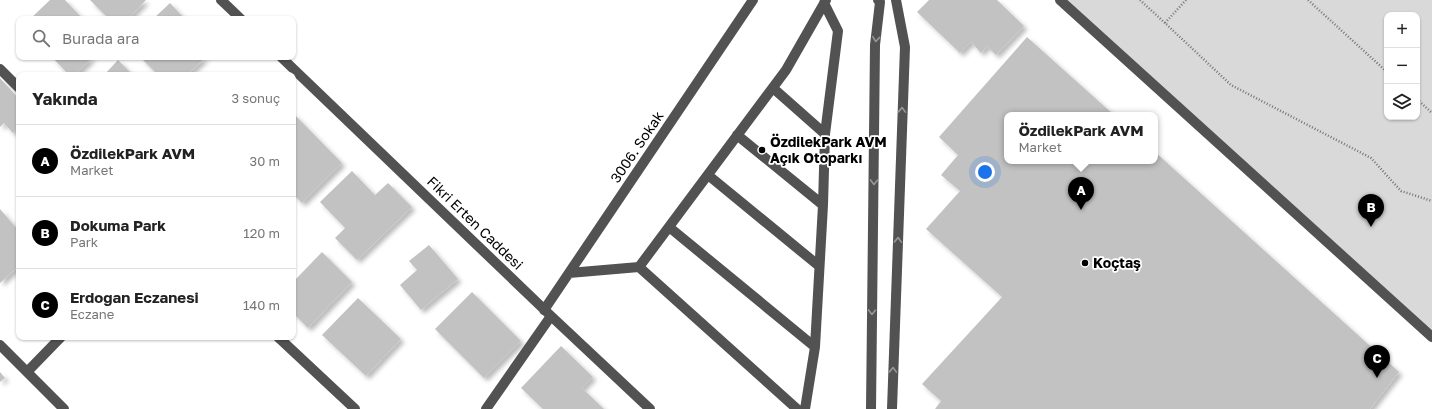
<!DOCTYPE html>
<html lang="tr">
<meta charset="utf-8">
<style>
:root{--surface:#fff;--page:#f2f2f2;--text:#222;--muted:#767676;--line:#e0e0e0;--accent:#000}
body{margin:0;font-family:"Golos Text",sans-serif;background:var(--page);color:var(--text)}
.controls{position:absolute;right:12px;top:12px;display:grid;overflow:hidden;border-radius:8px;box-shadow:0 1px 3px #0004}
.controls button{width:36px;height:36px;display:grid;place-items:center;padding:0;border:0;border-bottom:1px solid var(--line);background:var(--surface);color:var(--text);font:20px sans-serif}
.you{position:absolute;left:985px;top:172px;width:14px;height:14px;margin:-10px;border:3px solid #fff;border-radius:50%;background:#1a73e8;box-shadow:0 0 0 6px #1a73e833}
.badge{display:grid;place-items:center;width:26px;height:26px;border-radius:50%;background:var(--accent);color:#fff;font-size:13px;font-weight:700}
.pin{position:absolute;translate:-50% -33px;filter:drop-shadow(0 1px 2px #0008)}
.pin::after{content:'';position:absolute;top:21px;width:14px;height:12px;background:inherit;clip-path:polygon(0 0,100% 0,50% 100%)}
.popup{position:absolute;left:1004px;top:112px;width:154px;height:52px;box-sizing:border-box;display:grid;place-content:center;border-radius:8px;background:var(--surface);filter:drop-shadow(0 1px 3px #0005);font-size:13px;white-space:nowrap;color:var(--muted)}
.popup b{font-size:15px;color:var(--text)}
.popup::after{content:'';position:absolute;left:50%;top:100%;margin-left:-8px;border:8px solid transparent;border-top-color:var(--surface)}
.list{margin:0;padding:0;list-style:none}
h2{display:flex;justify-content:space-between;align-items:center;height:52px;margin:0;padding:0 16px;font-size:17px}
h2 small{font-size:13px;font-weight:400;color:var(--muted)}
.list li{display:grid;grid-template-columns:26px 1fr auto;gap:12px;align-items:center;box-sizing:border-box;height:72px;padding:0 16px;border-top:1px solid var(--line)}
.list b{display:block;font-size:15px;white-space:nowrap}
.list p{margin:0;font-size:13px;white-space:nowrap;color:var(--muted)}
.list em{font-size:13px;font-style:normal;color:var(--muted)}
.icon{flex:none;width:22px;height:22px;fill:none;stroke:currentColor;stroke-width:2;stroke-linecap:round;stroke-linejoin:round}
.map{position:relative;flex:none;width:1432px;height:409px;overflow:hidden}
.search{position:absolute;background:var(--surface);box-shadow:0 1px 3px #0004;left:16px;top:16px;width:280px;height:44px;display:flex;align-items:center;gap:10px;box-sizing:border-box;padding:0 14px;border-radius:8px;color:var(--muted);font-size:15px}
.panel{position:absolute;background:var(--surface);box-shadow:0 1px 3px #0004;left:16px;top:72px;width:280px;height:268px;border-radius:8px}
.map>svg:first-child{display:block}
.green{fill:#d9d9d9;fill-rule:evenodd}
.building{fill:#c2c2c2;filter:url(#shadow)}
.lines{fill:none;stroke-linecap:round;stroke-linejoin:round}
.path{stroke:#747474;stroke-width:2.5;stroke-dasharray:1 2;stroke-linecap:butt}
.minor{stroke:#525252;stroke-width:10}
.oneway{stroke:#979797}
.poi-dot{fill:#000;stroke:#fff;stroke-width:1.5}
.labels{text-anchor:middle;stroke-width:3.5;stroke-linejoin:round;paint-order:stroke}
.poi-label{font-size:14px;font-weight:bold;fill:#000;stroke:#fff;text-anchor:start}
.street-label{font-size:14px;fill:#000;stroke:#fff}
</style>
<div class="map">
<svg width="1432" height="409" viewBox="0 0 1432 409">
<defs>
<filter id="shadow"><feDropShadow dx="3.5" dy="3.5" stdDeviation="2" flood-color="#0004"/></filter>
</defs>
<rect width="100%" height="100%" fill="#fff"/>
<path class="green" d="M1058 0H1432V337ZM1387 15H1417V117H1387Z"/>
<path class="building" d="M50 0H65L83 19H30Z
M90 0H146L128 19H109Z
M929 0H997L1024 26 996 55 987 46 981 53 971 42 960 53 917 12Z
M170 3 185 19H153Z
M1027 37 1114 115H1007V161H1155V152L1399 372 1370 409H935L941 401 922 384 1002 297 926 229 960 191 941 175 958 155 939 137Z
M52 57H93L75 75H69Z
M140 57H206L187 75H158Z
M118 60 133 75H104Z
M0 78 19 99V127L13 133 4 123 0 127Z
M293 113 342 163 302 203 293 194Z
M352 171 375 195 388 183 412 207 357 260 335 238 345 228 320 202Z
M0 209 19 231V266L0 283Z
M429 245 458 279 421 310 400 285 417 270 409 261Z
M322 252 352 282 308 328 293 313V282Z
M472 292 521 341 484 378 435 329Z
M358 298 401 339 366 376 322 335Z
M561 346 593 377 582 388 604 409H543L521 388Z
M0 372 5 378 0 382Z"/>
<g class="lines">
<path class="path" d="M1140 0 1165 23
M1186 0 1165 23 1231 85 1371 158 1401 191 1432 201
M1308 0 1387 72
M1417 99 1432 113"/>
<path class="minor" d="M221 0 241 19
M1060 0 1432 337
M281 57 551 316 650 409
M0 69 19 88
M773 88 825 134
M737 135 823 205
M708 175 819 266
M669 227 815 347
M569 273 639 267
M544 310 753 0
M278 337 355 409
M0 345 64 409
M27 372 61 337
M486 409 551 316
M797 409 639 267 786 70 826 0
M805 409 815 347 823 205 825 134 838 31 824 3
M871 409 875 45 880 2 878 0
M892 409 905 47 896 0"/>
</g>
<defs><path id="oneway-chevron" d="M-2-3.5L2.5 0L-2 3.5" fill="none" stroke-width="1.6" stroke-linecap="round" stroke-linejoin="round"/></defs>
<g class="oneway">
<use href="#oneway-chevron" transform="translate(876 39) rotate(96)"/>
<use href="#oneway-chevron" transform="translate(902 110) rotate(-88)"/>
<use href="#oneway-chevron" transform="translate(874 182) rotate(91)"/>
<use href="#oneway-chevron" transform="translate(898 240) rotate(-88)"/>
<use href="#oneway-chevron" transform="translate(872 312) rotate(91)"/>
<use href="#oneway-chevron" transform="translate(893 370) rotate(-88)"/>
</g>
<g class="poi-dot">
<circle cx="762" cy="150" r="4"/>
<circle cx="1085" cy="263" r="4"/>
</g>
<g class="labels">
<g class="poi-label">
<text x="770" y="147">ÖzdilekPark AVM<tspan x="770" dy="16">Açık Otoparkı</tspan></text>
<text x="1093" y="268">Koçtaş</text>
</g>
<g class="street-label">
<text transform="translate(637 147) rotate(-56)" y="5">3006. Sokak</text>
<text transform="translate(475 223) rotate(44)" y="5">Fikri Erten Caddesi</text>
</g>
</g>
</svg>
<div class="controls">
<button>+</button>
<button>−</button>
<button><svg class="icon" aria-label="layers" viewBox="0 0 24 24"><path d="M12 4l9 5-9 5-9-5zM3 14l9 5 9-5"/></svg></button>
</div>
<div class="you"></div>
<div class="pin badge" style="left:1081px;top:210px">A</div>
<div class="popup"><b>ÖzdilekPark AVM</b>Market</div>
<div class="pin badge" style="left:1371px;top:227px">B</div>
<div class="pin badge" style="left:1377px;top:378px">C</div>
<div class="search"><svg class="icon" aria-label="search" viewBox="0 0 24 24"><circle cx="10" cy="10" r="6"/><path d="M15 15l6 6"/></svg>Burada ara</div>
<section class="panel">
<h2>Yakında<small>3 sonuç</small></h2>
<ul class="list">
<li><span class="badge">A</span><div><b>ÖzdilekPark AVM</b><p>Market</p></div><em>30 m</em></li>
<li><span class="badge">B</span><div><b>Dokuma Park</b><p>Park</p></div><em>120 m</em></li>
<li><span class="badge">C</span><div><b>Erdoğan Eczanesi</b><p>Eczane</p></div><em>140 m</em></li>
</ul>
</section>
</div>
